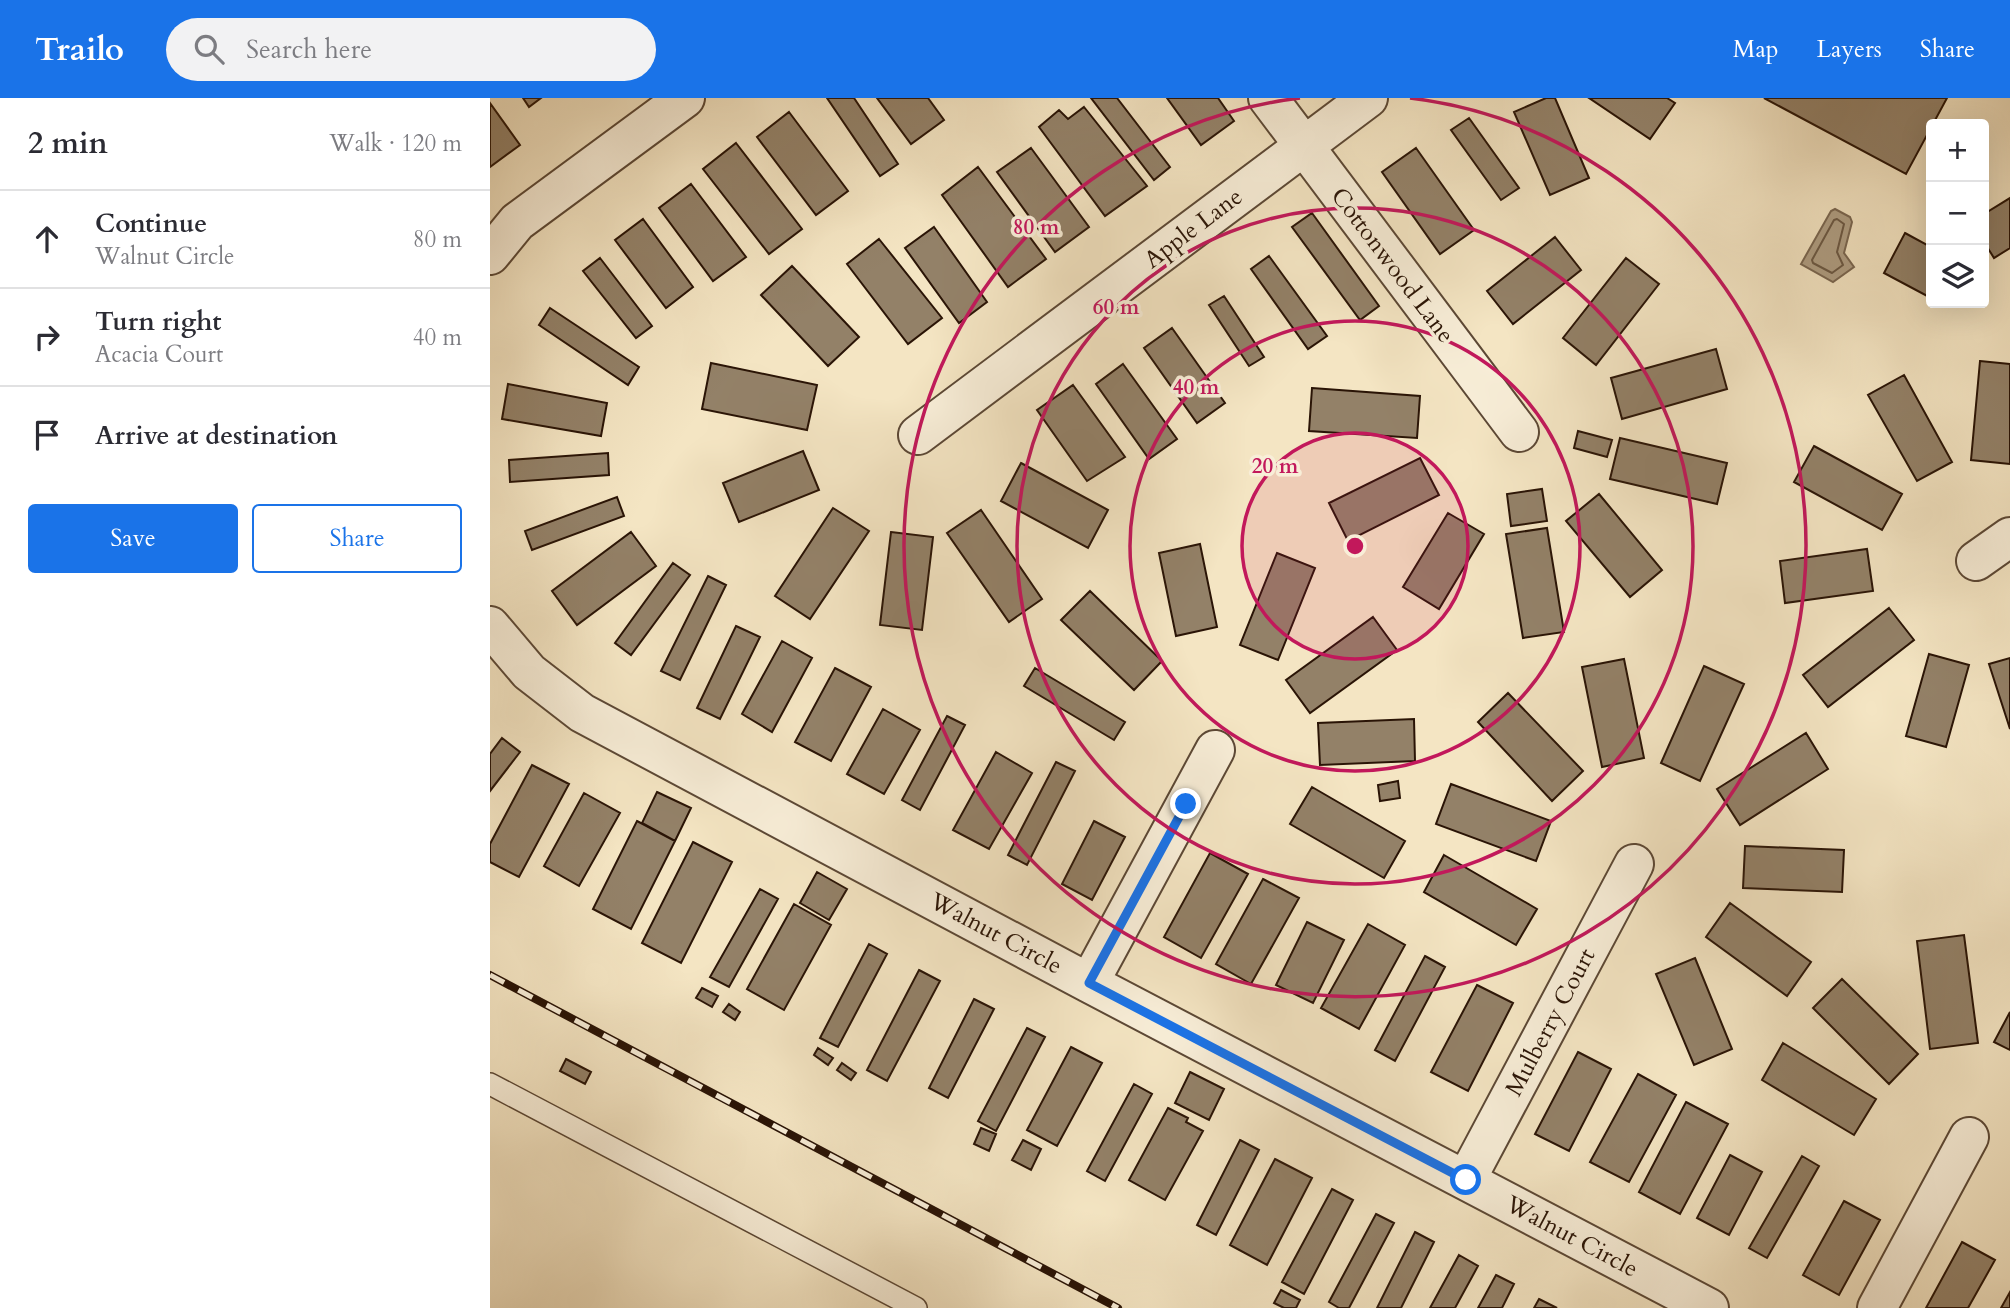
<!DOCTYPE html>
<meta charset="utf-8">
<style>
:root{--surface:#fff;--page:#f2f2f3;--text:#2b2b33;--muted:#7c7c81;--line:#e1e1e2;--accent:#1a73e8}
body{margin:0;font-family:Cardo,serif;background:var(--page);color:var(--text)}
.controls{position:absolute;right:21px;top:21px;display:grid;overflow:hidden;border-radius:7px;box-shadow:0 7px 28px #0002}
.controls button{width:63px;height:63px;display:grid;place-items:center;padding:0;border:0;border-bottom:2px solid var(--line);background:var(--surface);color:var(--text);font:35px sans-serif}
.stop{position:absolute;width:21px;height:21px;margin:-16px;border:5px solid #1a73e8;border-radius:50%;background:#fff}
.stop.end{background:#1a73e8;border-color:#fff;box-shadow:0 2px 7px #0008}
.list{margin:0;padding:0;list-style:none}
h2{display:flex;justify-content:space-between;align-items:center;height:91px;margin:0;padding:0 28px;font-size:30px}
h2 small{font-size:23px;font-weight:400;color:var(--muted)}
.list li{display:grid;grid-template-columns:46px 1fr auto;gap:21px;align-items:center;box-sizing:border-box;height:98px;padding:0 28px;border-top:2px solid var(--line)}
.list b{display:block;font-size:26px;white-space:nowrap}
.list p{margin:0;font-size:23px;white-space:nowrap;color:var(--muted)}
.list em{font-size:23px;font-style:normal;color:var(--muted)}
.actions{display:flex;gap:14px;padding:21px 28px}
.actions a{flex:1;padding:16px 0;border:2px solid var(--accent);border-radius:7px;text-align:center;font-size:24px;color:var(--accent)}
.actions .main{background:var(--accent);color:#fff}
.icon{flex:none;width:38px;height:38px;fill:none;stroke:currentColor;stroke-width:2;stroke-linecap:round;stroke-linejoin:round}
.map{position:relative;flex:none;width:1520px;height:1210px;overflow:hidden}
header{display:flex;align-items:center;gap:42px;box-sizing:border-box;height:98px;padding:0 35px;background:var(--accent);color:#fff}
header strong{font-size:33px}
nav{display:flex;gap:38px;margin-inline-start:auto;font-size:24px}
.search{width:490px;height:63px;background:var(--page);display:flex;align-items:center;gap:18px;box-sizing:border-box;padding:0 24px;border-radius:38px;color:var(--muted);font-size:26px}
main{display:flex}
aside{flex:1;background:var(--surface)}
.map>svg:first-child{display:block}
.water{fill:#af9e83;stroke:#7a6751;stroke-width:2}
.lines{fill:none;stroke-linecap:round;stroke-linejoin:round}
.shore{stroke:#6c5944;stroke-width:2}
.building{fill:#938168;stroke:#2a1406;stroke-width:2}
.lane-casing{stroke:#5c4835;stroke-width:24}
.street-casing{stroke:#5c4835;stroke-width:42}
.lane{stroke:#f8eed8;stroke-width:21}
.street{stroke:#f8eed8;stroke-width:38}
.rail-casing{stroke:#2a1406;stroke-width:8}
.rail{stroke:#f8eed8;stroke-width:5;stroke-dasharray:16;stroke-linecap:butt}
.route{stroke:#1a73e8;stroke-width:9}
.ring{fill:none;stroke:#c2185b;stroke-width:3.5}
.labels{text-anchor:middle;stroke-width:7;stroke-linejoin:round;paint-order:stroke}
.street-label{font-size:24px;fill:#2a1406;stroke:#f8eed8}
.centre{fill:#c2185b;stroke:#f8eed8;stroke-width:3.5}
.ring-label{font-size:21px;text-anchor:middle;font-weight:bold;fill:#c2185b;stroke:#f8eed8;stroke-width:7;stroke-linejoin:round;paint-order:stroke}
</style>
<header>
<strong>Trailo</strong>
<div class="search"><svg class="icon" aria-label="search" viewBox="0 0 24 24"><circle cx="10" cy="10" r="6"/><path d="M15 15l6 6"/></svg>Search here</div>
<nav><a>Map</a><a>Layers</a><a>Share</a></nav>
</header>
<main>
<aside>
<h2>2 min<small>Walk · 120 m</small></h2>
<ul class="list">
<li><svg class="icon" aria-label="ahead" viewBox="0 0 24 24"><path d="M12 20V5M6 11l6-6 6 6"/></svg><div><b>Continue</b><p>Walnut Circle</p></div><em>80 m</em></li>
<li><svg class="icon" aria-label="right" viewBox="0 0 24 24"><path d="M7 20v-9h11M14 6l5 5-5 5"/></svg><div><b>Turn right</b><p>Acacia Court</p></div><em>40 m</em></li>
<li><svg class="icon" aria-label="arrive" viewBox="0 0 24 24"><path d="M6 21V4h12l-3 4 3 4H6"/></svg><div><b>Arrive at destination</b></div></li>
</ul>
<div class="actions"><a class="main">Save</a><a>Share</a></div>
</aside>
<div class="map">
<svg width="1520" height="1210" viewBox="0 0 1520 1210">
<rect width="100%" height="100%" fill="#f4e5c3"/>
<filter id="stains"><feTurbulence type="fractalNoise" baseFrequency=".00286" numOctaves="4"/><feColorMatrix values="0 0 0 0 .2 0 0 0 0 .09 0 0 0 0 .02 0 0 0 .5 -.17"/></filter>
<radialGradient id="worn" r=".72"><stop offset=".6" stop-color="#630" stop-opacity="0"/><stop offset="1" stop-color="#630" stop-opacity=".3"/></radialGradient>
<path class="water" d="M1345 111 1360 119 1362 124 1354 155 1364 169 1343 184 1311 166 1341 113Z"/>
<g class="lines">
<path class="shore" d="M1347 121 1354 126 1347 154 1353 167 1342 175 1323 165 1322 162 1344 122Z"/>
</g>
<path class="building" d="M33 0H51L39 9Z
M337 0H364L408 66 390 78Z
M387 0H438L454 22 421 46Z
M601 0H627L680 69 664 82Z
M677 0H728L744 23 711 47Z
M1056 0H1065L1099 80 1060 97 1024 14Z
M1099 0H1177L1185 5 1160 41Z
M1274 0H1457L1416 76Z
M0 5 30 47 0 69Z
M594 9 657 88 615 118 549 29 569 12 578 21Z
M299 14 358 93 326 117 267 39Z
M979 20 1029 90 1011 102 961 32Z
M246 45 312 131 279 156 213 71Z
M541 50 599 129 565 154 507 74Z
M926 50 984 132 950 156 892 74Z
M488 69 556 161 518 189 452 97Z
M201 86 256 159 223 183 169 110Z
M1520 100V150L1504 160 1494 144V116Z
M822 115 889 208 870 222 802 129Z
M153 121 203 189 176 210 125 142Z
M444 129 497 204 469 225 415 150Z
M1415 135 1441 149V200L1394 175Z
M1065 139 1091 172 1023 226 997 193Z
M389 141 452 220 418 246 357 166Z
M779 158 837 238 818 251 761 171Z
M110 160 162 228 146 240 93 173Z
M1136 160 1169 186 1106 267 1073 240Z
M302 168 369 239 338 268 271 197Z
M734 198 774 259 759 268 719 207Z
M60 210 149 269 138 287 49 227Z
M682 230 735 305 707 325 654 250Z
M1226 251 1237 291 1132 321 1121 280Z
M1490 263 1520 266V366L1481 362Z
M221 265 327 287 317 332 212 311Z
M633 266 687 341 659 361 606 286Z
M1414 277 1462 364 1427 383 1378 297Z
M18 286 117 305 111 338 12 321Z
M583 287 635 359 597 383 547 312Z
M822 290 930 298 927 340 819 333Z
M1088 333 1122 342 1117 359 1084 350Z
M1130 340 1237 365 1227 406 1120 381Z
M1324 348 1412 396 1392 432 1304 384Z
M313 353 329 392 249 424 233 385Z
M118 355 119 377 20 384 19 362Z
M930 360 949 397 858 443 839 405Z
M531 365 618 412 598 450 511 403Z
M1052 391 1057 423 1021 428 1017 396Z
M1109 396 1172 472 1140 499 1076 423Z
M127 399 134 418 42 452 35 433Z
M343 410 379 433 320 521 285 498Z
M491 412 552 501 519 524 457 435Z
M958 415 994 436 949 511 913 489Z
M1057 430 1074 534 1033 540 1016 436Z
M141 434 166 468 87 527 62 493Z
M401 434 443 439 432 532 390 527Z
M710 446 727 529 686 538 669 455Z
M1377 451 1383 493 1295 505 1290 463Z
M787 455 825 470 788 562 750 547Z
M183 465 200 477 141 557 125 545Z
M218 478 236 487 190 582 171 573Z
M600 493 672 563 644 592 571 522Z
M1399 510 1424 542 1338 609 1313 577Z
M883 519 907 552 820 615 796 582Z
M246 528 270 539 230 621 207 610Z
M292 543 322 560 282 634 252 616Z
M1439 556 1479 567 1456 649 1416 638Z
M1520 560V631L1499 566Z
M1134 561 1154 660 1112 669 1092 569Z
M1214 568 1254 586 1210 683 1171 665Z
M345 570 381 589 341 663 305 644Z
M545 570 635 624 624 642 534 588Z
M1018 595 1093 673 1062 703 988 624Z
M393 611 430 632 394 696 357 676Z
M457 618 475 627 430 712 412 702Z
M924 621 925 663 830 667 828 625Z
M1316 635 1338 671 1250 727 1227 691Z
M12 640 30 654 0 693V656Z
M506 654 542 675 499 751 463 732Z
M566 664 585 673 537 767 518 757Z
M42 667 79 686 29 779 0 764V746Z
M908 683 910 700 890 703 888 687Z
M961 686 1061 723 1046 763 946 726Z
M822 689 915 743 894 780 800 726Z
M167 694 201 710 185 743 152 725Z
M94 695 130 715 89 788 54 768Z
M147 723 185 743 141 831 103 811Z
M604 723 635 739 602 802 572 786Z
M203 744 242 764 191 865 152 845Z
M1255 748 1354 752 1352 794 1253 790Z
M720 755 758 776 711 860 674 839Z
M954 757 1047 811 1026 847 934 794Z
M327 774 357 791 339 822 310 805Z
M773 781 809 800 761 886 726 866Z
M270 791 288 801 239 889 220 879Z
M1240 805 1321 864 1297 898 1216 839Z
M304 806 341 827 294 912 257 891Z
M817 824 854 842 823 905 786 887Z
M878 826 915 847 869 931 831 910Z
M1474 837 1488 945 1440 951 1427 843Z
M379 846 397 856 348 949 330 940Z
M935 858 955 869 905 963 885 952Z
M1205 860 1242 951 1204 967 1166 876Z
M429 872 450 883 397 983 377 972Z
M1352 881 1428 956 1399 986 1323 910Z
M987 887 1023 905 978 993 941 974Z
M212 890 228 898 222 909 206 900Z
M484 901 504 911 458 1000 439 990Z
M239 906 250 914 245 922 233 914Z
M1520 914V952L1504 944Z
M537 930 555 939 506 1033 488 1023Z
M1293 945 1386 1001 1364 1037 1272 982Z
M581 949 612 965 567 1048 537 1032Z
M328 950 343 960 338 967 324 957Z
M1088 954 1121 971 1079 1053 1045 1036Z
M76 961 101 974 95 986 70 973Z
M352 965 366 975 361 982 347 972Z
M700 974 734 991 719 1022 685 1005Z
M1148 976 1186 997 1139 1084 1100 1064Z
M644 986 662 996 615 1083 597 1073Z
M1196 1004 1238 1026 1190 1116 1149 1094Z
M678 1010 698 1020 696 1024 713 1033 675 1102 639 1082Z
M491 1030 506 1036 499 1053 484 1046Z
M533 1042 551 1051 541 1072 522 1062Z
M750 1042 769 1052 726 1137 707 1127Z
M1240 1057 1272 1074 1239 1137 1207 1120Z
M1312 1058 1329 1068 1277 1160 1259 1150Z
M785 1061 822 1080 777 1167 740 1147Z
M842 1091 863 1102 814 1196 792 1184Z
M1354 1103 1390 1122 1349 1197 1313 1177Z
M886 1116 904 1125 859 1210H849L839 1204Z
M925 1134 944 1144 911 1210H887Z
M1472 1144 1505 1162 1478 1210H1436Z
M969 1157 988 1168 965 1210H940Z
M1006 1177 1024 1186 1012 1210H988Z
M791 1192 810 1202 806 1210H794L784 1205Z
M1520 1194V1210H1511Z
M1049 1201 1067 1210H1044Z"/>
<g class="lines">
<defs>
<path id="lane" d="M0 986 426 1210"/>
<path id="street" d="M778 0 1029 334
M0 157 27 124 195 0
M428 337 878 0
M1486 463 1520 439
M0 528 39 574 92 615 599 885 1219 1210
M599 885 725 652
M976 1082 1144 766
M1387 1210 1479 1039"/>
</defs>
<use href="#lane" class="lane-casing"/>
<use href="#street" class="street-casing"/>
<use href="#lane" class="lane"/>
<use href="#street" class="street"/>
<defs>
<path id="rail" d="M0 877 628 1210"/>
</defs>
<use href="#rail" class="rail-casing"/>
<use href="#rail" class="rail"/>
</g>
<g class="lines">
<path class="route" d="M696 706 599 885 976 1082"/>
</g>
<circle cx="865" cy="448" r="113" fill="#c2185b" fill-opacity=".12"/>
<g class="ring">
<circle cx="865" cy="448" r="113"/>
<circle cx="865" cy="448" r="225"/>
<circle cx="865" cy="448" r="338"/>
<path d="M920 0A451 451 0 1 1 810 0"/>
</g>
<g class="labels">
<g class="street-label">
<text transform="translate(703 130) rotate(-37)" y="8">Apple Lane</text>
<text transform="translate(903 167) rotate(53)" y="8">Cottonwood Lane</text>
<text transform="translate(506 835) rotate(28)" y="8">Walnut Circle</text>
<text transform="translate(1060 924) rotate(-62)" y="8">Mulberry Court</text>
<text transform="translate(1082 1138) rotate(28)" y="8">Walnut Circle</text>
</g>
</g>
<circle cx="865" cy="448" r="10" class="centre"/>
<g class="ring-label">
<text x="546" y="136">80 m</text>
<text x="626" y="216">60 m</text>
<text x="706" y="296">40 m</text>
<text x="785" y="375">20 m</text>
</g>
<rect width="100%" height="100%" filter="url(#stains)"/>
<rect width="100%" height="100%" fill="url(#worn)"/>
</svg>
<div class="controls">
<button>+</button>
<button>−</button>
<button><svg class="icon" aria-label="layers" viewBox="0 0 24 24"><path d="M12 4l9 5-9 5-9-5zM3 14l9 5 9-5"/></svg></button>
</div>
<div class="stop" style="left:976px;top:1082px"></div>
<div class="stop end" style="left:696px;top:706px"></div>
</div>
</main>
